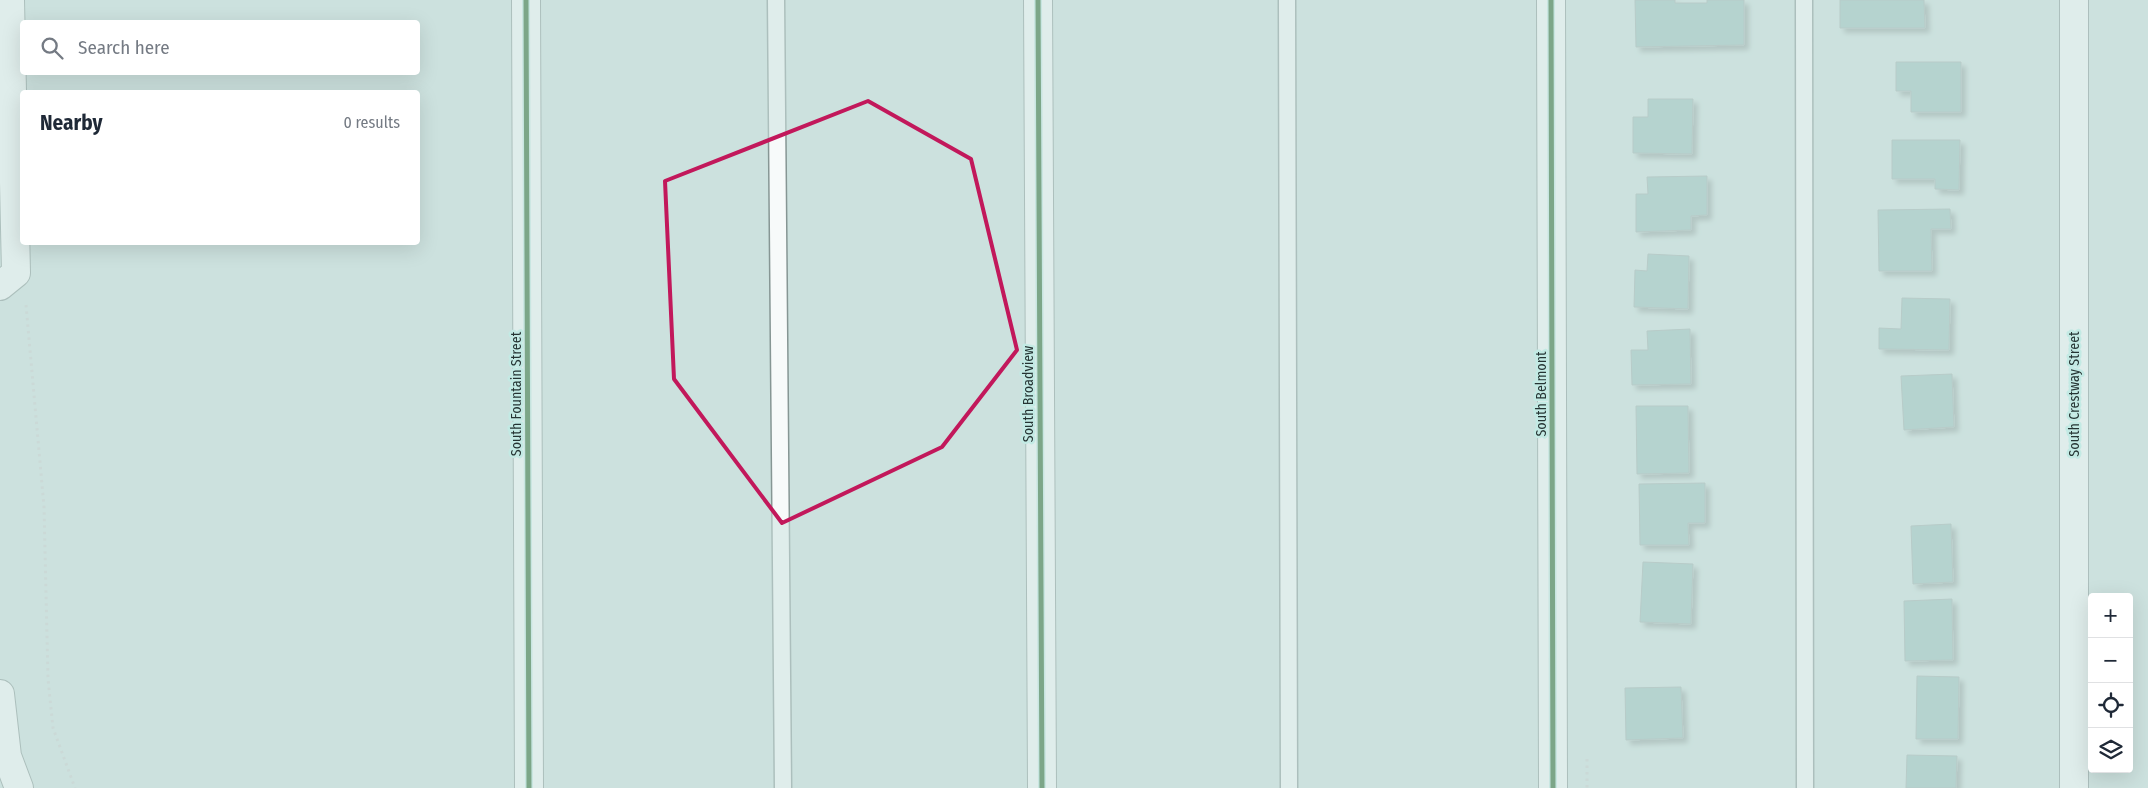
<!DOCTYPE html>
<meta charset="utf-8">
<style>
:root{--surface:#fff;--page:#f2f2f3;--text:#1f2937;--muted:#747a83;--line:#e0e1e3}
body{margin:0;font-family:"Fira Sans Condensed",sans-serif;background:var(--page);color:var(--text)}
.controls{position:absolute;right:15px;bottom:15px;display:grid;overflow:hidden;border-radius:5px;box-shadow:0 5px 20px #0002}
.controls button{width:45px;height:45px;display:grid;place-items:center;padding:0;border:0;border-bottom:1px solid var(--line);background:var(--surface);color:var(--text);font:25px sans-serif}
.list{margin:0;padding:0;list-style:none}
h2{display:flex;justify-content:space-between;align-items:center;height:65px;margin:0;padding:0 20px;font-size:21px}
h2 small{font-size:16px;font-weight:400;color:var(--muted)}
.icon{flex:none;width:28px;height:28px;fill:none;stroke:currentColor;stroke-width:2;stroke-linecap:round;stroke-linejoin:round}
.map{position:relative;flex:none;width:2148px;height:788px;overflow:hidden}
.search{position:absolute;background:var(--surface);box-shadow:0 5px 20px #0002;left:20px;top:20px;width:400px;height:55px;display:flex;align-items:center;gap:12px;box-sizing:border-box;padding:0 18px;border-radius:5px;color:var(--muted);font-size:19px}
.panel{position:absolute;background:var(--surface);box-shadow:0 5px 20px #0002;left:20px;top:90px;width:400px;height:155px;border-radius:5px}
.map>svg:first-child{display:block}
.building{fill:#99c0bc;stroke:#9fb0ae;filter:url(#shadow)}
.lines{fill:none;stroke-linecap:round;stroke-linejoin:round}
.lane-casing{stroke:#869694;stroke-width:19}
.street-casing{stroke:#869694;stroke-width:30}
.secondary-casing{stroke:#869694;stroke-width:30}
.path{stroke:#c9cfce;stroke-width:3;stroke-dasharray:2.5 4;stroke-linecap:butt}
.lane{stroke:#f7fafa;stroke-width:16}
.street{stroke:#f7fafa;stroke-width:28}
.secondary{stroke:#f7fafa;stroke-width:28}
.cycleway-casing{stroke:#c3eae4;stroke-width:8}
.cycleway{stroke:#1b5e20;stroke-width:5}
.marked{fill:none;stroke:#c2185b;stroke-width:4;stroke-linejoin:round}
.labels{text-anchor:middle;stroke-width:5;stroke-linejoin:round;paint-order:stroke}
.street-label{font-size:14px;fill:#253433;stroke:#c3eae4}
</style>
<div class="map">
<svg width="2148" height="788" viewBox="0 0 2148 788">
<defs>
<filter id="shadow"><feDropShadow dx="4.5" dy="4.5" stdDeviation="2.5" flood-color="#0004"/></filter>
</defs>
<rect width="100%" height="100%" fill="#cce1de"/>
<path class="building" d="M1635 0H1675V3H1707V0H1744V45L1636 47Z
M1840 0H1924L1925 28H1840Z
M1896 62H1961V112H1911V91H1896Z
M1648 99H1693L1692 154 1633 153V117H1648Z
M1892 140H1960L1959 190 1935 189V179H1892Z
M1707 176V215L1691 216V230L1636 232V194H1648L1647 177Z
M1950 209 1951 229H1931L1932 271H1879L1878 210Z
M1648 254 1689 256 1688 309 1634 307 1635 270 1647 271Z
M1902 298 1950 299 1949 350 1879 349V328L1901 329Z
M1690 329 1691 384 1632 385 1631 350H1648L1647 331Z
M1952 374 1954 427 1904 430 1901 376Z
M1636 406H1688L1689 473 1637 474Z
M1705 483V523H1688L1689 545H1640L1639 484Z
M1951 524 1953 582 1913 584 1911 526Z
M1643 562 1693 564 1691 624 1640 622Z
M1952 599 1953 660 1905 661 1904 601Z
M1917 676 1959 677 1958 739H1916Z
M1681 687 1683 738 1626 740 1625 688Z
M1907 755 1957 756 1956 788H1906Z"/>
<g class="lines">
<defs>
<path id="lane" d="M776 0 783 788
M1287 0 1289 788
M1804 0 1805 788"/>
<path id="street" d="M526 0 529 788
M1038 0 1042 788
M1551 0 1553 788
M2074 0V788
M0 286 16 273 10 0"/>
<path id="secondary" d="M0 694 7 756 19 788"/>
</defs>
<use href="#lane" class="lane-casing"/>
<use href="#street" class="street-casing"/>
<use href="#secondary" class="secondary-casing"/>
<path class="path" d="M26 305 44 507 48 679 53 728 75 788
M1587 759V788"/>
<use href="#lane" class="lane"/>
<use href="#street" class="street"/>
<use href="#secondary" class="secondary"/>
<defs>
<path id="cycleway" d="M526 0 529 788
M1038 0 1042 788
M1551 0 1553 788"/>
</defs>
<use href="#cycleway" class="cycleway-casing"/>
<use href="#cycleway" class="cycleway"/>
</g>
<path d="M0 0H2148V788H0ZM868 101 971 159 1017 350 942 447 782 523 674 379 665 181Z" fill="#cce1de" fill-opacity=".55" fill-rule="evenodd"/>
<path class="marked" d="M868 101 971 159 1017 350 942 447 782 523 674 379 665 181Z"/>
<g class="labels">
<g class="street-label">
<text transform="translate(516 394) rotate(-90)" y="5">South Fountain Street</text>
<text transform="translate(1028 394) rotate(-90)" y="5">South Broadview</text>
<text transform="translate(1541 394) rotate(-90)" y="5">South Belmont</text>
<text transform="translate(2074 394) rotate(-90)" y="5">South Crestway Street</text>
</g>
</g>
</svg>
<div class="controls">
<button>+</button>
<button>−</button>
<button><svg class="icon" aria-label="locate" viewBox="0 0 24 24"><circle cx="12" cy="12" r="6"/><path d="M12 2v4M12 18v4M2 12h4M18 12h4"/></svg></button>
<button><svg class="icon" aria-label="layers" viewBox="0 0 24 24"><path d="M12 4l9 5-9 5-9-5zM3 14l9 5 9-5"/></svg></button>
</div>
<div class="search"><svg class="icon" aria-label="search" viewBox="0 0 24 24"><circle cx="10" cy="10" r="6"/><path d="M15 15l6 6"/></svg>Search here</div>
<section class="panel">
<h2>Nearby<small>0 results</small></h2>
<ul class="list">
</ul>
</section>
</div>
